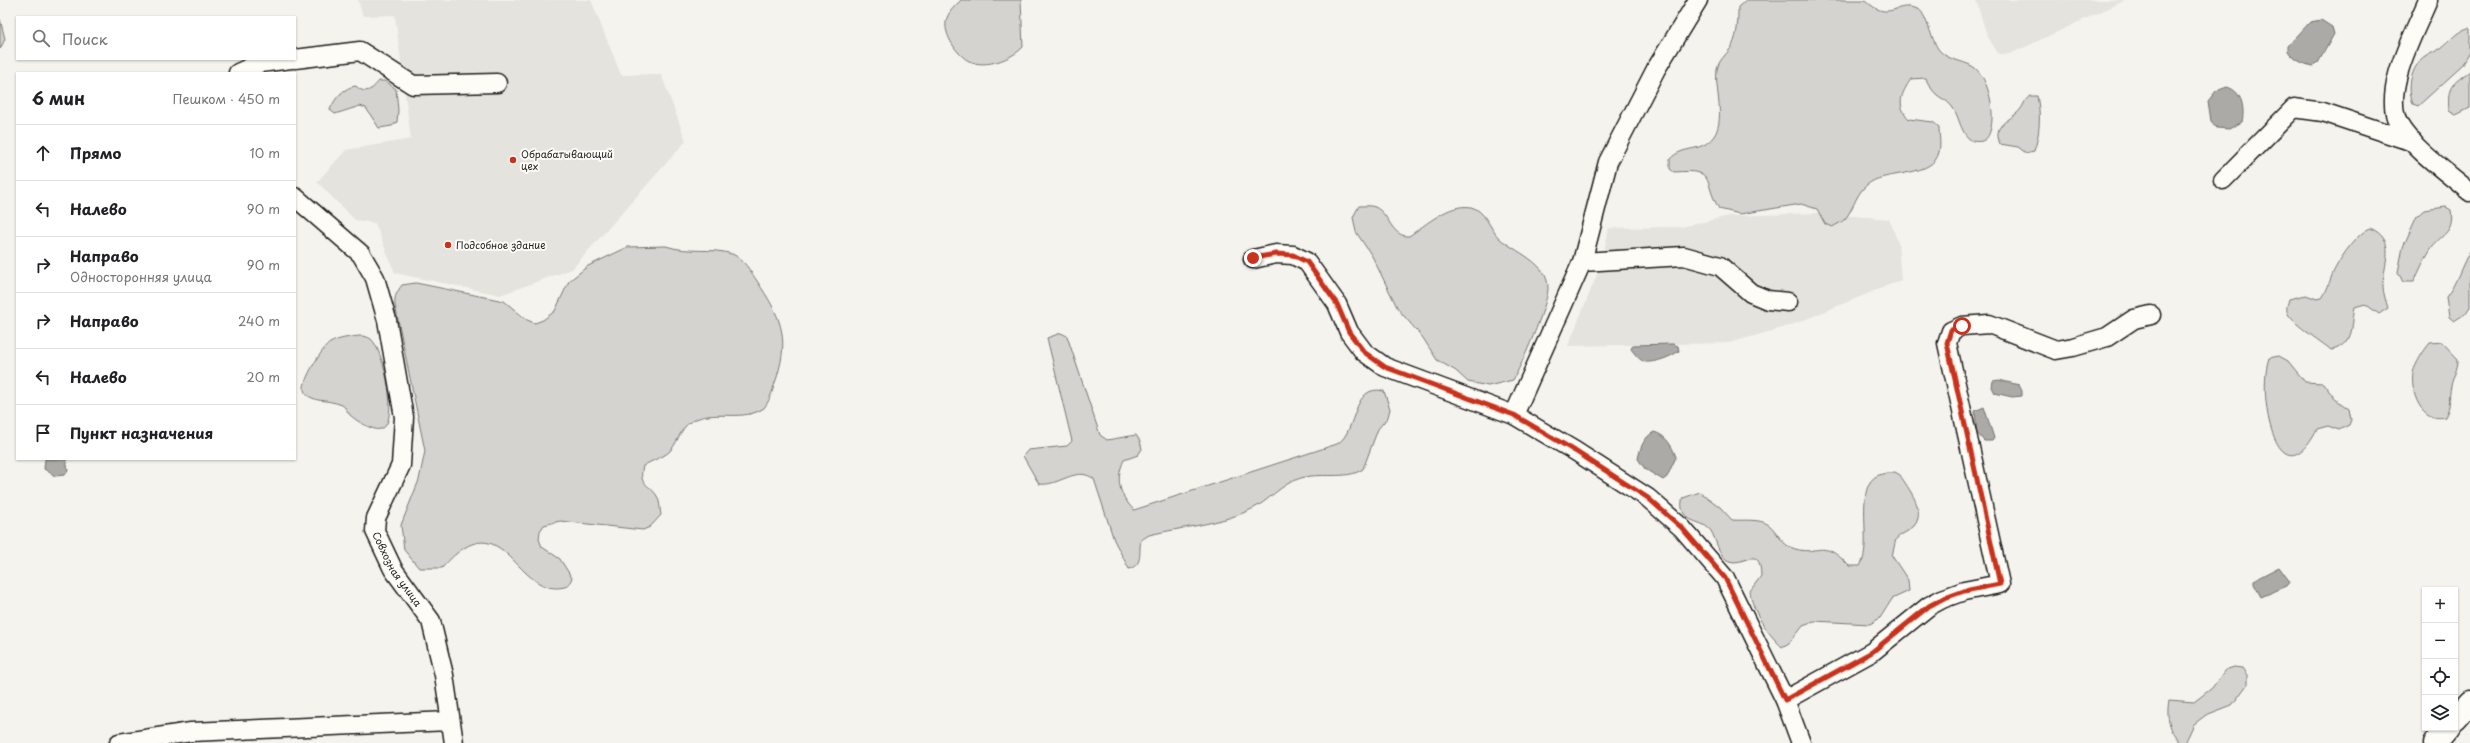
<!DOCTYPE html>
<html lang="ru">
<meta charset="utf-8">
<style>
:root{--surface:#fff;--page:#f2f2f2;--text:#202124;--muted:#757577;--line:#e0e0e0}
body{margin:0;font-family:"Playpen Sans",sans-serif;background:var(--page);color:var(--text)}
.controls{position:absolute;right:12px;bottom:12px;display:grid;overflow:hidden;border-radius:0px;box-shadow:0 1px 3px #0004}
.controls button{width:36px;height:36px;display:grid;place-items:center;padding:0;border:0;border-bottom:1px solid var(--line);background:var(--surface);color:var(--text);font:20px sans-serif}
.stop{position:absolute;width:12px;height:12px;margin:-9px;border:3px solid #c8321e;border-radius:50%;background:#fff}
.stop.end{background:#c8321e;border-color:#fff;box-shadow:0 1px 4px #0008}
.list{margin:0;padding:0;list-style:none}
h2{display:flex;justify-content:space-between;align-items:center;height:52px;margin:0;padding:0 16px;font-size:17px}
h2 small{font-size:13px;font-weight:400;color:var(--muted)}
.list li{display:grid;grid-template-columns:26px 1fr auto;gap:12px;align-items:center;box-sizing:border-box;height:56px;padding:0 16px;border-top:1px solid var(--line)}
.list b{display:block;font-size:15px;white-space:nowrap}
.list p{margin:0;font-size:13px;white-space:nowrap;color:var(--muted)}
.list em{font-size:13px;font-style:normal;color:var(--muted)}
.icon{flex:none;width:22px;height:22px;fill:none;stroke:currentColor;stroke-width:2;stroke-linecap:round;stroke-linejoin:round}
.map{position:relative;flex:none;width:2470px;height:743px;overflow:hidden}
.search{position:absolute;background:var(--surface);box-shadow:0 1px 3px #0004;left:16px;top:16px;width:280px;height:44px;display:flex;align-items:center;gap:10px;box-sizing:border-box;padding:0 14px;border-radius:0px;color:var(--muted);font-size:15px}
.panel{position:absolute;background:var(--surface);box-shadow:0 1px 3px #0004;left:16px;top:72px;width:280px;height:388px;border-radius:0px}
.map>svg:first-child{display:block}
.built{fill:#e4e3de}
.green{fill:#d4d3cf;stroke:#787876}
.water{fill:#abaaa6;stroke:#72716f}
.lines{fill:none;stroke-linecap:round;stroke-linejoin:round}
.minor-casing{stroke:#1c1c1c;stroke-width:21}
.major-casing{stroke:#1c1c1c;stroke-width:25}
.minor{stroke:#fdfcf7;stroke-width:18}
.major{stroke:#fdfcf7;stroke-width:22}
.route{stroke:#c8321e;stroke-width:5}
.poi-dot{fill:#c8321e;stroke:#fdfcf7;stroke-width:1.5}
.labels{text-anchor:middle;stroke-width:4;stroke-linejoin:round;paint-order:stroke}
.poi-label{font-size:10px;fill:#1c1c1c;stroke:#fdfcf7;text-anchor:start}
.street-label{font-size:10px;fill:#1c1c1c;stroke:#fdfcf7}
</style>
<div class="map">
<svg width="2470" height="743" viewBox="0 0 2470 743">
<rect width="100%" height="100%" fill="#f4f3ee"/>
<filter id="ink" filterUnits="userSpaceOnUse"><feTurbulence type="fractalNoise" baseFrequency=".025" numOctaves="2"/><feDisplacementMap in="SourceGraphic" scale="8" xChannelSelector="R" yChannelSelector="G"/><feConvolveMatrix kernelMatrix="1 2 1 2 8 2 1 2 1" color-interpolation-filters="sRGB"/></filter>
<g filter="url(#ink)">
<path class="built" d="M358 0H591L621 75 661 74 686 141 572 269 500 295 395 273 375 223 355 220 317 182 346 150 411 139 404 87 356 60 309 63 255 73H227L247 59 313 48 402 70 395 15 363 16Z
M1976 0H2126L2010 54H1998L1987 35Z
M1820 213 1889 219 1898 242 1901 280 1789 326 1729 343 1568 346 1601 265 1609 228 1681 227 1729 216Z"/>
<path class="green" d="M961 0H1021L1023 47C1012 59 985 69 969 61 957 55 944 35 946 22 947 13 955 6 961 0Z
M1746 0H1865C1890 24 1895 0 1918 9 1926 12 1931 40 1939 50 1947 60 1961 60 1972 66 1988 75 1995 110 1991 127 1990 133 1988 139 1982 141 1962 146 1961 119 1953 108 1946 99 1945 101 1937 95 1932 91 1928 83 1925 78L1911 79C1901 94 1896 105 1909 119L1933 122 1939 127C1939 135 1941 144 1939 152 1934 177 1888 171 1871 182 1856 191 1855 207 1845 219 1842 222 1836 225 1832 227L1825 224 1817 209 1801 204 1740 214 1719 209C1702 179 1717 169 1674 172L1670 169V159C1684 144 1701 154 1714 136 1727 117 1712 82 1718 66 1720 59 1728 53 1732 46 1738 34 1738 20 1738 7Z
M0 19 5 39 0 49Z
M2468 28 2470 29V52L2462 66 2418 106 2413 104C2407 89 2410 67 2425 57 2430 53 2436 52 2441 48 2450 41 2457 31 2468 28Z
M2470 71V108L2456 115 2449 111C2447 86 2451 85 2470 71Z
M379 81H385L396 89 398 110 397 122 392 126 379 128 366 108 360 106 335 114 330 110C334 99 344 87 356 86 365 95 372 90 379 81Z
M2030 96H2037C2041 114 2040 134 2034 151L2026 153 2018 147 2000 144C1992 123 2009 122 2019 111 2024 106 2024 100 2030 96Z
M1359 206C1363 206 1370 205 1375 207 1390 214 1391 237 1409 236 1426 225 1449 203 1471 207 1485 210 1490 229 1499 238 1515 252 1549 263 1548 289 1547 307 1522 364 1513 380L1488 386 1468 382 1456 371 1437 360 1423 338 1398 309 1372 256 1356 232 1353 217Z
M2446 207 2451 210C2455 234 2440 234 2430 250 2424 260 2419 271 2414 282H2403L2398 272 2403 247 2417 216 2424 210Z
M2370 228C2398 240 2383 264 2383 286 2383 293 2386 301 2388 308L2379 314 2365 304 2355 307C2351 326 2355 346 2331 350 2321 341 2289 322 2287 311 2286 308 2288 303 2289 299L2306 295 2317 299 2322 298C2329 288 2330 277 2336 267 2343 254 2357 234 2370 228Z
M666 246C690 254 711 247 732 254 743 258 751 272 757 281 780 316 790 335 777 377 773 388 771 399 764 408 743 422 719 410 696 419 680 425 680 440 670 451 663 458 652 460 643 466 638 486 648 482 657 496 660 501 660 509 661 515L650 527 643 530 560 521 544 525 540 531 539 539 542 547 560 559 572 578 568 586C515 604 506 494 442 568H419L404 550 401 525 419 480 425 451 395 305C394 296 397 292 402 285L416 283 504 301 527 320 535 323 543 320 555 311 569 281 588 266 628 247Z
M2470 251V307L2465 314 2454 321 2449 317 2446 297C2456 285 2461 266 2470 251Z
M1061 333 1067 336 1100 435 1107 440 1136 435 1140 441 1142 449 1138 455 1124 460C1115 479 1119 495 1134 510L1337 444C1358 432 1351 383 1384 391L1390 409 1388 417 1378 429 1363 469C1346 481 1319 471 1298 479 1280 485 1269 501 1252 509 1222 524 1182 527 1149 535L1141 540C1138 553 1144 564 1129 569L1114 540 1094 479C1076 465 1059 487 1039 484L1023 456 1028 450 1067 446 1072 441 1047 338Z
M360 336C364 336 368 337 371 339 384 350 400 424 381 429 374 432 355 420 350 415 347 412 346 407 342 405 335 402 326 401 318 400 313 398 306 397 304 390 302 381 322 348 330 343 339 338 350 337 360 336Z
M2442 342 2458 359C2458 370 2453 376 2451 386 2448 399 2452 404 2445 417 2421 423 2410 392 2413 373 2415 364 2424 350 2430 343Z
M2279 356 2288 361 2305 382 2323 383 2335 399 2349 409 2351 420 2349 425 2339 430 2328 426 2317 429C2278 504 2256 395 2269 358Z
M1895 472 1900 475C1908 488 1927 511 1914 526 1909 532 1901 533 1896 539L1892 556 1908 580 1909 591 1892 599 1880 618 1870 624 1814 621 1803 625 1789 643 1782 647C1767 633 1752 611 1750 591L1761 576C1760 541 1743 569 1727 560 1718 554 1716 539 1711 531 1705 522 1691 523 1685 515 1681 510 1681 503 1683 498L1700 492 1720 507 1732 520C1742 521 1760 518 1769 525 1777 531 1781 543 1790 547 1818 559 1821 535 1849 566H1860C1874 546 1852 484 1879 475 1884 473 1890 473 1895 472Z
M2234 667 2242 668 2247 675V685L2232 705 2206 715 2194 724 2185 743H2181C2169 730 2166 717 2169 700L2194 702 2212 688 2225 670Z"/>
<path class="water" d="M2321 20 2332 27 2334 34 2318 63 2313 66C2303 64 2294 60 2288 51V46L2310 22Z
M2227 87C2242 91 2245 108 2242 122L2229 129 2217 128 2211 121 2208 101 2216 91Z
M1673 344 1678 346 1679 351C1671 357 1655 363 1645 362 1639 360 1635 354 1631 349L1633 345Z
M1999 380 2019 385 2022 391V396L2012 397 1995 393 1992 387 1993 381Z
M1984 407 1994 438 1992 441H1984L1977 433 1975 411Z
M1654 432C1666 435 1672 446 1676 457L1667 477 1663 480 1645 469 1638 459C1640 448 1644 437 1654 432Z
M45 459H66L68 471 65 475 55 476 44 469Z
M2279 567 2290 582 2287 586 2261 597 2254 584V580Z"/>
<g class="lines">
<defs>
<g id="minor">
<path d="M2428 0C2415 32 2381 91 2399 125 2411 147 2450 175 2470 192"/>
<path d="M295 59 360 51 413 85 497 83"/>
<path d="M238 73 260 63 291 59"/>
<path d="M2223 180 2294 108 2323 112 2413 142"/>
<path id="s1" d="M295 197 361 254 375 278 387 320 404 417 401 465 376 518 375 531 393 569 431 621 444 675 454 743"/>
<path d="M1253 259 1276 254 1293 255 1307 262 1337 304 1349 332 1364 352 1385 367 1514 415 1575 451 1648 498 1682 528 1725 578 1785 700 1801 743"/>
<path d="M1582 262 1684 256 1720 266 1751 293 1768 300 1788 302"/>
<path d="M1514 415 1582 262 1608 162 1656 69 1698 0"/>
<path d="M1785 700 1872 652 1929 606 1942 599 1964 591 2000 584 1947 343 1951 331 1962 326 1989 324 2056 350 2073 347 2107 337 2134 319 2151 315"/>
<path d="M119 743 191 732 450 721"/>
</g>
<path id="major" d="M2455 719 2470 702
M2435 743 2448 728"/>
</defs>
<use href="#minor" class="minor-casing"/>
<use href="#major" class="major-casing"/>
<use href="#minor" class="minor"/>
<use href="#major" class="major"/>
</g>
</g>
<g class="lines" filter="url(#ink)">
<path class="route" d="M1253 258 1276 254 1293 255 1307 262 1337 304 1349 332 1364 352 1385 367 1514 415 1575 451 1648 498 1682 528 1725 578 1785 700 1872 652 1929 606 1942 599 1964 591 2000 584 1947 343 1951 330 1962 326"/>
</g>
<g class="poi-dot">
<circle cx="513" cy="160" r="4"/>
<circle cx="448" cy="245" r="4"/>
</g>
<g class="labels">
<g class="poi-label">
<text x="521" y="158">Обрабатывающий<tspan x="521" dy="12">цех</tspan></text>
<text x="456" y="249">Подсобное здание</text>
</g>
<g class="street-label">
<text dy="4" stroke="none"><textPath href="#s1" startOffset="421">Совхозная улица</textPath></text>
</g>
</g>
</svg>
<div class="controls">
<button>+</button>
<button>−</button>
<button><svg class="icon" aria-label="locate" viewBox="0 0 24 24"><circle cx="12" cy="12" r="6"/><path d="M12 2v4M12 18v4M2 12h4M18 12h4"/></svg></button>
<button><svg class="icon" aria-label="layers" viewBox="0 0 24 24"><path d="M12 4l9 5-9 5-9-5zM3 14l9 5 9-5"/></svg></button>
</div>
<div class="stop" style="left:1962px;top:326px"></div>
<div class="stop end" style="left:1253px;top:258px"></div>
<div class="search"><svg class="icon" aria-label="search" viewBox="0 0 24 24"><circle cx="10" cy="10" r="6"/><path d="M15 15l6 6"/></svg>Поиск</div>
<section class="panel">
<h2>6 мин<small>Пешком · 450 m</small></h2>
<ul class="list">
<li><svg class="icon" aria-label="ahead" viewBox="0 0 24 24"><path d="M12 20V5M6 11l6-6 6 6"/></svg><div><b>Прямо</b></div><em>10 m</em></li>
<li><svg class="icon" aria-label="left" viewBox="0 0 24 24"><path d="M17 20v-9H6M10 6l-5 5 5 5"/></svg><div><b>Налево</b></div><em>90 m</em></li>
<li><svg class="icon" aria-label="right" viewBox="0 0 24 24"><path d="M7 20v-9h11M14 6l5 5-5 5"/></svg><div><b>Направо</b><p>Односторонняя улица</p></div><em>90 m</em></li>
<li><svg class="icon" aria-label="right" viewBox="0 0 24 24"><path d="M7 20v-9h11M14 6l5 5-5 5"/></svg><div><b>Направо</b></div><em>240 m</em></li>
<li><svg class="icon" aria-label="left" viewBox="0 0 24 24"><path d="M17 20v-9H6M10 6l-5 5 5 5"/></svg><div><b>Налево</b></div><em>20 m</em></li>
<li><svg class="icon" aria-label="arrive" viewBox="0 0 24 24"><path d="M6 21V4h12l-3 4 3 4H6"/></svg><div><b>Пункт назначения</b></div></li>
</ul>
</section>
</div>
